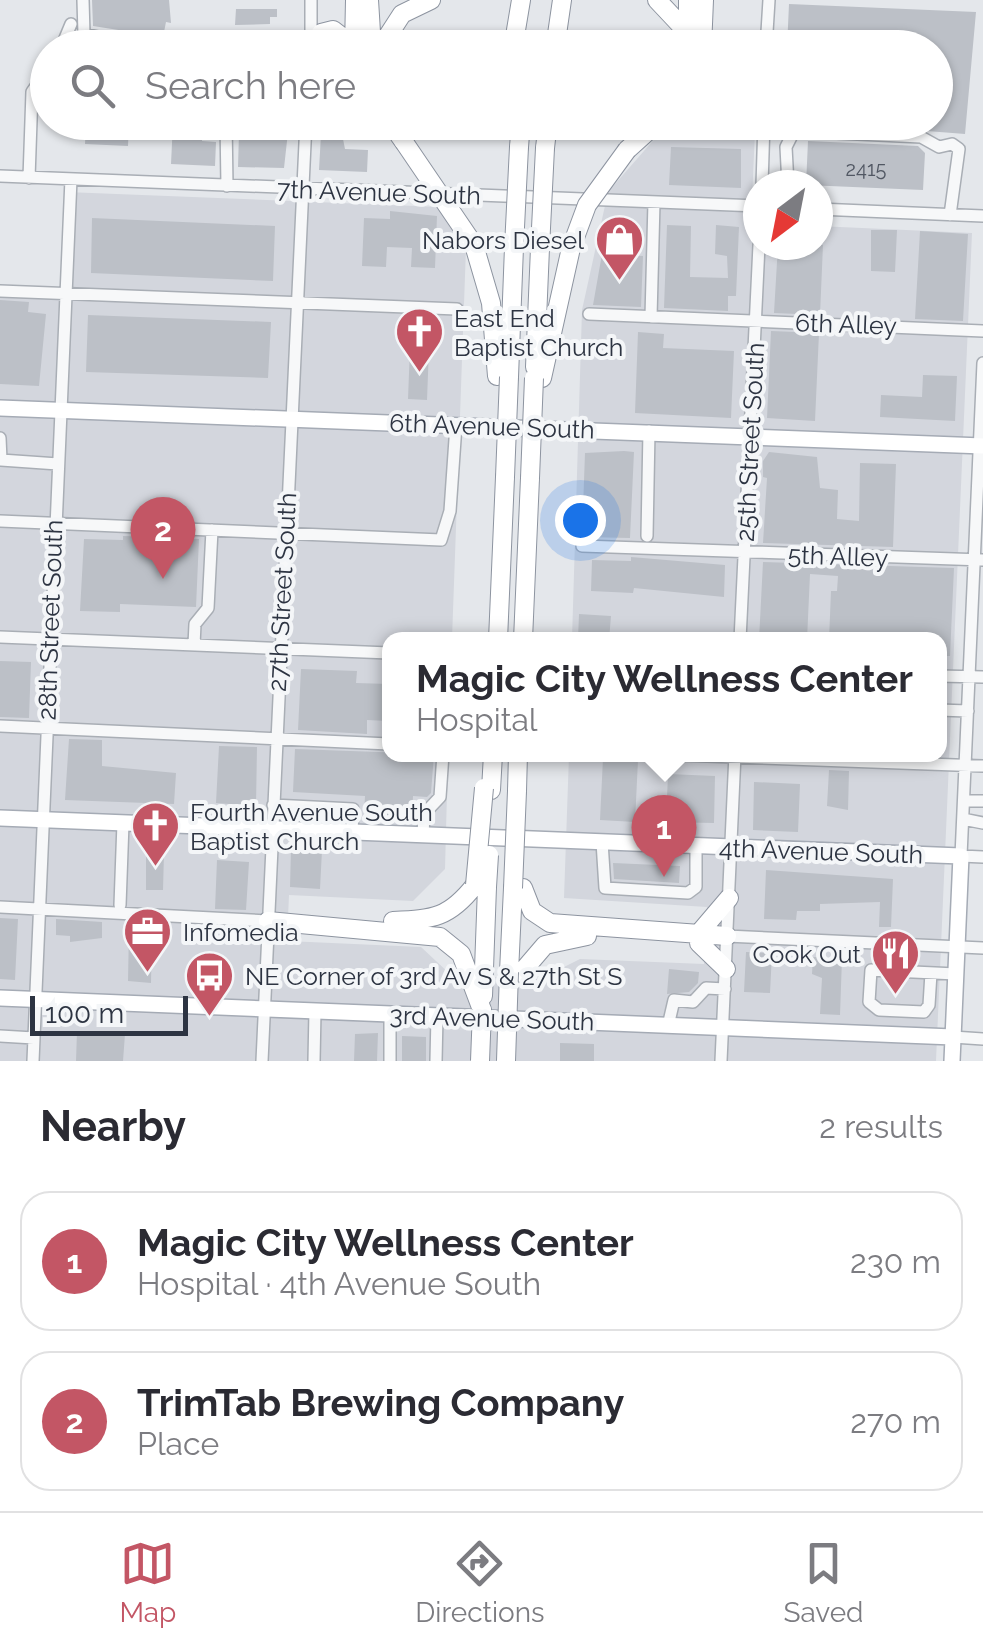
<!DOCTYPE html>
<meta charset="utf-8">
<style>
:root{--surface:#fff;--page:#f7f7f7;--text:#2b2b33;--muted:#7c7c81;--line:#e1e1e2;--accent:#c35665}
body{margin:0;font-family:Raleway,sans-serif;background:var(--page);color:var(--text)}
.compass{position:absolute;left:743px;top:170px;width:90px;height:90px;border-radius:50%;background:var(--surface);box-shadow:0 2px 8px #0004;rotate:212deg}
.scale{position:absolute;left:30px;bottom:25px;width:158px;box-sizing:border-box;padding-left:10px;border:5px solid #2d3442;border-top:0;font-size:28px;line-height:35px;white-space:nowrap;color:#2d3442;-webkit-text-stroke:8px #f4f6f8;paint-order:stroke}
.you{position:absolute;left:580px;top:520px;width:35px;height:35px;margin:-25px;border:8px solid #fff;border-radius:50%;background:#1a73e8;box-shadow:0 0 0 15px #1a73e833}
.badge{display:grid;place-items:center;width:65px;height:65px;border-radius:50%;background:var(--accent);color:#fff;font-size:32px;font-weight:700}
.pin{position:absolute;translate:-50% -82px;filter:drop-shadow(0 2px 5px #0008)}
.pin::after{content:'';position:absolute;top:52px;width:35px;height:30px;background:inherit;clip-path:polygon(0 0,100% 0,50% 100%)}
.popup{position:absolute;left:382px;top:632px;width:565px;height:130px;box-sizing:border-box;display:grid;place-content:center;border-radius:20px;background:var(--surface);filter:drop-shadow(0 2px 8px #0005);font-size:32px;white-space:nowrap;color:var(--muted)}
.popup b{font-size:38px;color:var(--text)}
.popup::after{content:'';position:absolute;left:50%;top:100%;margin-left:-20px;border:20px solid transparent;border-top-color:var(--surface)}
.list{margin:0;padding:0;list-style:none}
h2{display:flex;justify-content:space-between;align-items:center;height:130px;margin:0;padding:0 40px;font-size:42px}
h2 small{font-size:32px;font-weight:400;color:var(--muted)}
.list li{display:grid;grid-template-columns:65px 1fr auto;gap:30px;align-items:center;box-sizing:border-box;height:140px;margin:0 20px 20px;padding:0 20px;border:2px solid var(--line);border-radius:30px}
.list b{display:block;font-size:38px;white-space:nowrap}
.list p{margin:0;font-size:32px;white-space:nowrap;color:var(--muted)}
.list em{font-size:32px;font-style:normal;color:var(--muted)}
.icon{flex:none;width:55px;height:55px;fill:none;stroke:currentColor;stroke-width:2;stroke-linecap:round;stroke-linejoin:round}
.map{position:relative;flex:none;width:983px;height:1061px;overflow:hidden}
.search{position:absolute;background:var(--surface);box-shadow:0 2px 8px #0004;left:30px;right:30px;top:30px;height:110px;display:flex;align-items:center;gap:25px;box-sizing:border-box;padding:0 35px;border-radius:55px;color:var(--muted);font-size:38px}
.sheet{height:450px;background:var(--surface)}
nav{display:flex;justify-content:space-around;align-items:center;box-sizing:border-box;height:140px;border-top:2px solid var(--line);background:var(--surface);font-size:28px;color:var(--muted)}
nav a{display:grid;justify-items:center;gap:5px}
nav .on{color:var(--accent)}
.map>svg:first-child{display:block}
.built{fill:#d3d6dd}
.building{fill:#bcc0c7}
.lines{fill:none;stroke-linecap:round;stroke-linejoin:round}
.minor-casing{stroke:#a9aeb5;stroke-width:14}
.major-casing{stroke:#a5abb5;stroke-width:18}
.highway-casing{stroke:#8d94a0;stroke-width:20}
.minor{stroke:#f7f8f9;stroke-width:11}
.major{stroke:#fff;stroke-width:15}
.highway{stroke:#fff;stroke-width:18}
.highway-bridge-casing{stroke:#8d94a0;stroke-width:20;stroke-linecap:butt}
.highway-bridge{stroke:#fff;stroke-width:18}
.labels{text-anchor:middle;stroke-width:8;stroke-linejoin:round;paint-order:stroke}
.number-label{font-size:20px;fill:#515763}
.street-label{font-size:25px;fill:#2d3442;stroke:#f4f6f8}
.poi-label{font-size:25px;fill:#2d3442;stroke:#f4f6f8;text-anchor:start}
</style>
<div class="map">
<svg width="983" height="1061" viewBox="0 0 983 1061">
<rect width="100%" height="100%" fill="#e4e7eb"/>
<path class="built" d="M665 127 755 131 751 222 758 223V245H818V226L972 233 936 1061H0V287L61 290 66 192 440 207 466 248 452 639 389 640V754L448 755 445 869 413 901 289 895 287 941 421 947 451 975 540 979 580 959 704 964 707 907 564 898 569 755 939 754V640L572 639 582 310 608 192Z"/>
<path class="building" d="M92 0H169L171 23 166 22 163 37 93 26Z
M789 4 976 12 965 134 813 122H936V48H787Z
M236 9H277V17H270V24L235 25Z
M86 122H129L128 146 85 144Z
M173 122H182V131L202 132V141L216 142 215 166 171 164Z
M288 132 284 168 238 167 239 133Z
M321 134H342L345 149 368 150 367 172 319 170Z
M808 141 918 146 925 153 923 190 806 185Z
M671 147 741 149V188L669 185Z
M390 211 437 216 435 268 411 267 412 248 387 247 386 267 362 266 364 218 390 219Z
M92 218 275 226 273 281 91 273Z
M667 225 691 226 690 277 728 278 727 256 715 254 716 225 739 227 736 296H728V311L664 308Z
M871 230H897L895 272 871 271Z
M920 231 968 234 963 321 915 319Z
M778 245H823L820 315 774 313Z
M602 254 643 256 641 307 593 305Z
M0 300 29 302 28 312 46 314 39 386 0 384Z
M88 315 271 322 268 378 86 372Z
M771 331 819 333 815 421 767 418Z
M638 332 664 334 663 348 734 351 731 418 635 413Z
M410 347 429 348 427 400 408 399Z
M923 375 957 376 955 421 880 417 881 395 922 397Z
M624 451 634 452 630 538 582 537 585 453Z
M769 452 817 457 820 488 838 490 837 519 859 521 860 463 896 464 893 547 763 543 767 478 763 477V461Z
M123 536 199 539 196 607 120 604V612L80 611 84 539 123 540Z
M631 557 725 565 724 597 634 588 633 593 591 591 592 560 631 561Z
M763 562 954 568 950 656H939V640H829L831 591H837L838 576 810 574 807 640H759Z
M579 614 611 616 609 640 578 639Z
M0 661 31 662 29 718 0 717Z
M301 669 357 671 356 683 389 684 388 721 367 720V734L298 730Z
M69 739 102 740V766L176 773 174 804 65 800Z
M219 746 257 747 256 806 216 803Z
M295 749 434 754 431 793 427 797 413 796 412 816 364 814 365 796 293 792Z
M603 758 638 760 635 822 600 820Z
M829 770 849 771 848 810 827 806Z
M668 774 715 776 714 823 666 822Z
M754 782 800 784 798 832 753 830Z
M291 849 322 850 320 889 290 887Z
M164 853 163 890H146V854Z
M217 860 249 862 246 910 215 909Z
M613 863 680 866 679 883 614 879Z
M766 870 893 879 891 927H879L880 902 820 904V911H797L796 920 764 919Z
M0 918 18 919 15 980 0 979Z
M56 919 102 922V938L70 942V936L56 935Z
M129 928H152L151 983 128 981Z
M746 952 772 953 770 993 744 992Z
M813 957 842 958 840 1015 820 1014 822 978 812 974Z
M669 969 699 972 698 983 689 992 667 994Z
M77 1031 125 1034 123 1061H76Z
M378 1033 377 1061H354L355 1034Z
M402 1036 426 1037V1061H402Z
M560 1043 594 1044V1061H560Z"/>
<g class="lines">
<defs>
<path id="minor" d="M83 0 84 34 138 45 196 48
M61 48 71 24
M311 48V0
M766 48 769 0
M226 122 227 186
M0 176 758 206
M29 178 32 92 48 69
M762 185 764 122
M788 185 786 147 794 131 921 137 939 147 952 144 959 149 950 215
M818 209 983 216
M0 291 457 309
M589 314 983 331
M651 317 654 202
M983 363 961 856 983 857
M0 438 1 460 58 464
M0 521 441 540 450 511 456 425
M647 536 649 431
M582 546 983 560
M0 637 389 653
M740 640 759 245
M194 645 195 624 208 608 212 530
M939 676 983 677
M939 710 968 711
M0 726 389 744
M651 754 983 766
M964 801H983
M273 805 353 809 352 832
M963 819 983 823
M423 835 424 814 440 797 443 754
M602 842 605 888 688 893 696 887V846
M120 905 123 823
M0 907 268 921
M727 936 983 948
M931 973 929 1005 924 1012 879 1010 869 1002 871 970 956 974
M668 1026 674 1000 693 1002 706 988 725 989
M0 1036 34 1038
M953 1037 983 1039
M33 1061 71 179
M262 1061 306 122
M314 1061 315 1011
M390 1061V1014
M436 1061 437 1016
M721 1061 735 754"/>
<path id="major" d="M0 408 983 446
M0 818 961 856 952 1061
M0 998 953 1037"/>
<path id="highway" d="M369 0 372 48
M657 0 688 33
M313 48 321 33 333 30 354 46
M354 48 355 0
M380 48 402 14 431 0
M513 48 521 0
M555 48 562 0
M688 48V0
M702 48 704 0
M390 122 404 142
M420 122 441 127 465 122
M519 147 521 122
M545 148 548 122
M627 150 658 122
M474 245 491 303 497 376
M535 367 540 248
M509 377 514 247
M542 378 571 248
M498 640 505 477
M523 640 530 478
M491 790 493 754
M517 791 518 754
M523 888 532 911 550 923 727 936
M268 921 440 937 461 954 482 1010
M393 921C434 919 449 918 475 885
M700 932 729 898
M699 943 726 969
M509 972 513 888
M521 973 545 945 587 936
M483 996 487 887"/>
</defs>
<use href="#minor" class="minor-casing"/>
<use href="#major" class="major-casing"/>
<use href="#highway" class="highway-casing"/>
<use href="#minor" class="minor"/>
<use href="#major" class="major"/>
<use href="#highway" class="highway"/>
<defs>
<path id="highway-bridge" d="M404 142 474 245
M514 247 519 147
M540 248 545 148
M571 248 587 205 627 150
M505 477 509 377
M530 478 534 378
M475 885 484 788
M487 887 489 855
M513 888 517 791
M480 1061 482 1010
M506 1061 509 972"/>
</defs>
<use href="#highway-bridge" class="highway-bridge-casing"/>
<use href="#highway-bridge" class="highway-bridge"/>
</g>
<defs>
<symbol id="shop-pin" viewBox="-11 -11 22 30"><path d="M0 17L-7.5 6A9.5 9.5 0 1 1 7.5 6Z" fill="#c35665" stroke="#f4f6f8"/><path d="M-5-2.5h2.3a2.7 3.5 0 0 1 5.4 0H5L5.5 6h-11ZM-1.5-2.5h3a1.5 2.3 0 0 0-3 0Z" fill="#fff"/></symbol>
<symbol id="church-pin" viewBox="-11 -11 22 30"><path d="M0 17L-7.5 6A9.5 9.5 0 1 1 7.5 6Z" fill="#c35665" stroke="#f4f6f8"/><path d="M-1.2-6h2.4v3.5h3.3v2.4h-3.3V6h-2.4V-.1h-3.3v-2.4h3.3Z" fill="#fff"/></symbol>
<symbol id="office-pin" viewBox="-11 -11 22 30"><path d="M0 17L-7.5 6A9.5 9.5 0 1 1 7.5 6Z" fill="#c35665" stroke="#f4f6f8"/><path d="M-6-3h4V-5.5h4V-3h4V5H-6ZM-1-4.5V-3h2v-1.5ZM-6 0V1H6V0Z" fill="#fff"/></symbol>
<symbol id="restaurant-pin" viewBox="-11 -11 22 30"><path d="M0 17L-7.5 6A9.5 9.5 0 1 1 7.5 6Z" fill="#c35665" stroke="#f4f6f8"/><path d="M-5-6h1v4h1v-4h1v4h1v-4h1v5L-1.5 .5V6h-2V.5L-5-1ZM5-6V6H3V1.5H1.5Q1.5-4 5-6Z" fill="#fff"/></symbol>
<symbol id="bus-pin" viewBox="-11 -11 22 30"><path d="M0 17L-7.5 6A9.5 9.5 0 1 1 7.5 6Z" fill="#c35665" stroke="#f4f6f8"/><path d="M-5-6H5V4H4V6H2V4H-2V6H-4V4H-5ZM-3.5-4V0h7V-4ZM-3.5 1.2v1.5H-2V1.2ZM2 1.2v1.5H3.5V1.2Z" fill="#fff"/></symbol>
</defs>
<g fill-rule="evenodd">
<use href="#shop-pin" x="592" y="212" width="55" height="75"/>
<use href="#church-pin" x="392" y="304" width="55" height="75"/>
<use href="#church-pin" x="128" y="798" width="55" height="75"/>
<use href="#office-pin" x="120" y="904" width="55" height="75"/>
<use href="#restaurant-pin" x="868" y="926" width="55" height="75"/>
<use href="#bus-pin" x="182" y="948" width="55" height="75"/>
</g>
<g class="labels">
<g class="number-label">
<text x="866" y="176">2415</text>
</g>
<g class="street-label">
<text transform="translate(379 192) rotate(2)" y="9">7th Avenue South</text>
<text transform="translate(846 324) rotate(2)" y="9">6th Alley</text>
<text transform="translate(492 426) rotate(2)" y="9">6th Avenue South</text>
<text transform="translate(750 442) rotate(-87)" y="9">25th Street South</text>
<text transform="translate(838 556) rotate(2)" y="9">5th Alley</text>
<text transform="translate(282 592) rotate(-87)" y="9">27th Street South</text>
<text transform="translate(50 620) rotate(-88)" y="9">28th Street South</text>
<text transform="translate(821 851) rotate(2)" y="9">4th Avenue South</text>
<text transform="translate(492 1018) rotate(2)" y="9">3rd Avenue South</text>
</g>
<g class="poi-label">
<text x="584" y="249" text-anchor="end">Nabors Diesel</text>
<text x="454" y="327">East End<tspan x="454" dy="29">Baptist Church</tspan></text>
<text x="190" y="821">Fourth Avenue South<tspan x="190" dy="29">Baptist Church</tspan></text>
<text x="183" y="941">Infomedia</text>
<text x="861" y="963" text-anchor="end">Cook Out</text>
<text x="245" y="985">NE Corner of 3rd Av S &amp; 27th St S</text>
</g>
</g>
</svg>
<svg class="compass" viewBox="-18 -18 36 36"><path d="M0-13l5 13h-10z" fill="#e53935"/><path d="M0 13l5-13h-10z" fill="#7c7c81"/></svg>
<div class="scale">100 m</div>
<div class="you"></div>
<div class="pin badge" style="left:664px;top:877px">1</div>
<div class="popup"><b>Magic City Wellness Center</b>Hospital</div>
<div class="pin badge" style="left:163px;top:579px">2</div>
<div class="search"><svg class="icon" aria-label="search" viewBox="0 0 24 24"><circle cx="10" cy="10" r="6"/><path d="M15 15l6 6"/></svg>Search here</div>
</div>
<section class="sheet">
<h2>Nearby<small>2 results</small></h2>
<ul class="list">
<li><span class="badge">1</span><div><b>Magic City Wellness Center</b><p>Hospital · 4th Avenue South</p></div><em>230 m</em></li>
<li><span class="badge">2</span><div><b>TrimTab Brewing Company</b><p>Place</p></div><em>270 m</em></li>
</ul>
</section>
<nav>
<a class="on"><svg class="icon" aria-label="map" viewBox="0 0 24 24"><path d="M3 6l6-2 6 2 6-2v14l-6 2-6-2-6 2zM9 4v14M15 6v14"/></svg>Map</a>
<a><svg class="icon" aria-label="directions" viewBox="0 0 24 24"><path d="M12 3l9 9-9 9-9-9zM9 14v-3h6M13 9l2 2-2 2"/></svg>Directions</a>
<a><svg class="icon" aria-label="saved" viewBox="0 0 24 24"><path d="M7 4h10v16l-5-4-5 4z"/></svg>Saved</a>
</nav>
